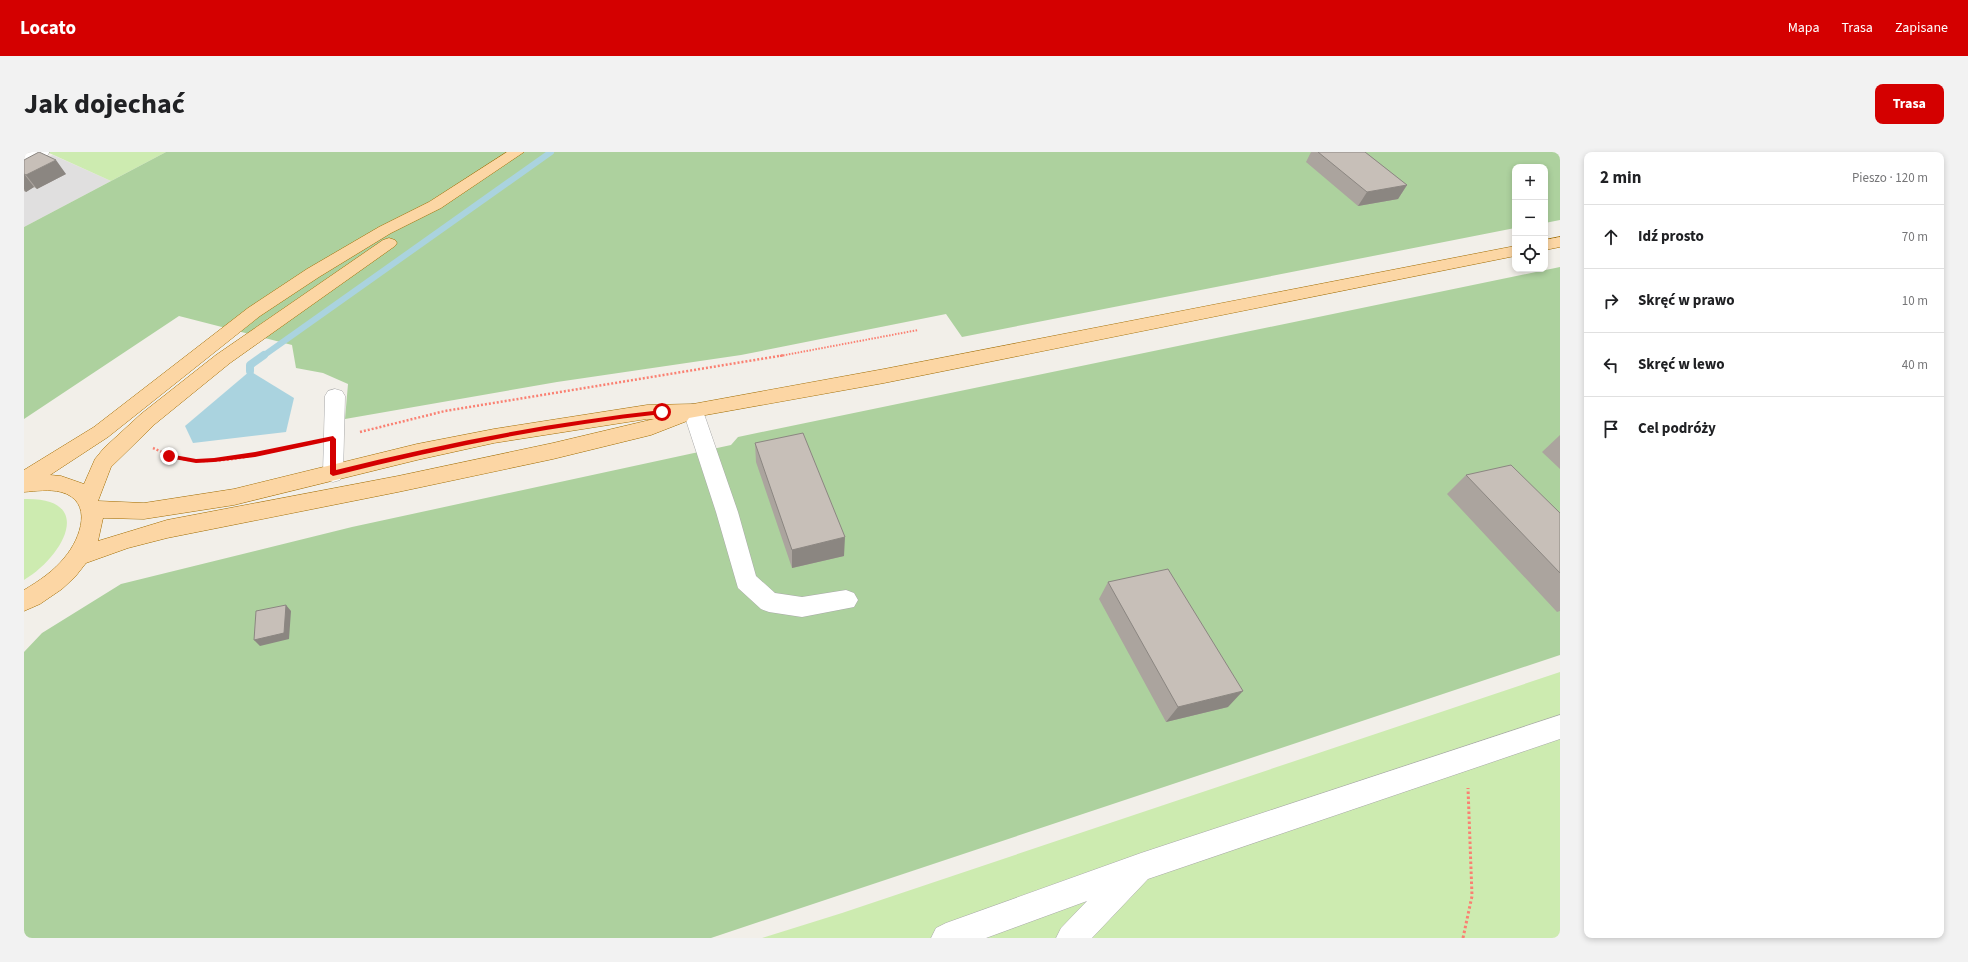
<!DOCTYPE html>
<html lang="pl">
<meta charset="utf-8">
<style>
:root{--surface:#fff;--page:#f2f2f2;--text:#202124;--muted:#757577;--line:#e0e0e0;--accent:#d40000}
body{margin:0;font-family:"Source Sans 3",sans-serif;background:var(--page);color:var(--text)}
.controls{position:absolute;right:12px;top:12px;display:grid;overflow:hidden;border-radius:8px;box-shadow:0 2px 6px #0003}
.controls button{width:36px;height:36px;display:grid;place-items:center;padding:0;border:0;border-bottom:1px solid var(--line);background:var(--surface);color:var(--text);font:20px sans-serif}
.stop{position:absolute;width:12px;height:12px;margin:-9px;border:3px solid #d40000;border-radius:50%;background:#fff}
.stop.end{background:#d40000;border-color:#fff;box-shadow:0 1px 4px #0008}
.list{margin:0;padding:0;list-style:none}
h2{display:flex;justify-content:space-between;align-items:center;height:52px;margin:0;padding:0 16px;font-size:17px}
h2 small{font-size:13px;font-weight:400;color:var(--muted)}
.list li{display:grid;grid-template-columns:26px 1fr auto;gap:12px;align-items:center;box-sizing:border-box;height:64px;padding:0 16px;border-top:1px solid var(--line)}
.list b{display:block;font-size:15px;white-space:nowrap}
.list em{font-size:13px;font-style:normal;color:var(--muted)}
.icon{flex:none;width:22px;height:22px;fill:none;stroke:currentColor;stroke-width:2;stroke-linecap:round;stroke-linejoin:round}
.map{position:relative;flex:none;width:1536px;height:786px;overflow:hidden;border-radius:8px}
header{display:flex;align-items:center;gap:24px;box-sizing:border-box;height:56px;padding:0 20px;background:var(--accent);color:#fff}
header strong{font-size:19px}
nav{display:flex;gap:22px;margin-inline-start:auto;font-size:14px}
.intro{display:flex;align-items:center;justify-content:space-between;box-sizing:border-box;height:96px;padding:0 24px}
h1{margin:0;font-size:28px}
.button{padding:10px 18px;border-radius:8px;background:var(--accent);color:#fff;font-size:14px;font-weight:700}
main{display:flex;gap:24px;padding:0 24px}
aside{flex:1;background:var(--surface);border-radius:8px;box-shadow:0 2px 6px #0003}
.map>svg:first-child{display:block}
.residential{fill:#e0dfdf}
.grass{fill:#cdebb0}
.forest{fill:#add19e}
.water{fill:#aad3df}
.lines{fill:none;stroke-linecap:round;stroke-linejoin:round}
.stream-far1{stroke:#aad3df;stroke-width:6}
.stream{stroke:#aad3df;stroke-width:8}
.minor-casing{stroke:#a9a9a9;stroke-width:1}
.major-casing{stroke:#a06b00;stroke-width:1}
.path-far2{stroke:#fa8072;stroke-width:2;stroke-dasharray:1.5 1.5;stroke-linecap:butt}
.path-far1{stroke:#fa8072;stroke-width:2.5;stroke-dasharray:2 2;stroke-linecap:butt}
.path{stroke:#fa8072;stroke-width:3;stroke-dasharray:2.5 2.5;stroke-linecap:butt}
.minor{fill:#fff;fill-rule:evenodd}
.major{fill:#fcd6a4;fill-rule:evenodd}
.wall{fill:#aba49e}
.shaded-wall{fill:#8b8681}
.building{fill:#c7bfb8;stroke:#8b8681}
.route{fill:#d40000}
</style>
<header>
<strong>Locato</strong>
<nav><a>Mapa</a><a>Trasa</a><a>Zapisane</a></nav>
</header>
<div class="intro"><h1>Jak dojechać</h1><a class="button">Trasa</a></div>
<main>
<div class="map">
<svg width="1536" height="786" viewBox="0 0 1536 786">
<rect width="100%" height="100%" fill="#f2efe9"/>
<path class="residential" d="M29 3 87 29 0 75V11Z"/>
<path class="grass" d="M23 0H142L87 29Z
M0 347C73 345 39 405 0 428Z
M1536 520V786H738L818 761Z"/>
<path class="forest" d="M142 0H1536V68L1521 71V15H1491V76L938 185 922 162 717 203 533 230 321 267 324 232 299 221 272 216 268 193 155 164 0 267V75Z
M1536 115V503L687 786H0V500L18 481 97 432 328 375 707 293 714 285Z"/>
<path class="water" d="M226 219 270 246 262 280 169 291 161 274Z"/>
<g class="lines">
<path class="stream-far1" d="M239 204 527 0"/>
<path class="stream" d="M226 219V213L240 203"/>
<defs>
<path id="minor" d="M5 0H25V1L23 4 0 10V1Z
M311 237 318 239 321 244 319 322 316 328 309 330 302 328 299 322 301 244 304 239Z
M669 252 676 254 679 259 714 360 732 424 751 441 778 445 822 438 830 441 834 448 830 455 778 465 745 460 737 457 714 436 692 360 659 259 662 254Z
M1536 563V587L1124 727 1068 786H1032L1037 776 1063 749 962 786H907L912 776 922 771 1117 701Z"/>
<path id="major" d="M483 0H500L417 56 367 81 295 125 236 164 84 285 26 323 37 324 60 332 71 307 80 296 117 262 192 203 359 88 365 86 371 88 373 91 371 94 206 211 131 272 87 315 74 349 120 351 210 337 393 292 470 277 623 253 669 252 860 217 1491 94V104L860 231 665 266 663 269 627 283 529 307 374 340 143 386 104 396 62 411 51 425 38 437 16 452 0 459V438C15 429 30 419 41 405 57 386 70 349 37 340 25 337 12 339 0 340V318L70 275 224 156 283 117 355 75 405 50ZM623 267H630L529 291 374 324 143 368 74 389 79 366 120 367 210 353 393 308 470 291Z
M1536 85V95L1521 98V88Z"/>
</defs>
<use href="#minor" class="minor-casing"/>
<use href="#major" class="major-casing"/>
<path class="path-far2" d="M756 204 894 178"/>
<path class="path-far1" d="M336 280 421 259 761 203
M129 296C138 300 148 305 158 307 199 314 242 300 282 292"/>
<path class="path" d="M1439 786 1448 744 1444 636"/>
<use href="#minor" class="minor"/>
<use href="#major" class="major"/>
</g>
<path class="wall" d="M1287 0H1341L1383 33 1374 47 1334 54 1282 10Z
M0 8 42 22 13 37 10 35 2 40 0 39Z
M1536 283V317L1518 300Z
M731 291 820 404 768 416 732 310Z
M1442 323 1536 361V459L1533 460 1423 342Z
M1084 430 1204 555 1142 570 1075 447Z"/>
<path class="shaded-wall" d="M32 8 42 22 13 37 2 23Z
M0 22 10 35 2 40 0 37Z
M1383 33 1374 47 1334 54 1343 40Z
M821 385 820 404 768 416V398Z
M262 453 267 459 265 487 236 494 230 488Z
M1219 539 1204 555 1142 570 1154 555Z"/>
<path class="building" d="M15 0 32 8 2 23 0 22V8Z
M1294 0H1341L1383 33 1343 40Z
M779 281 821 385 768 398 731 291Z
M1487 313 1536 361V421L1442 323Z
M1144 417 1219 539 1154 555 1084 430Z
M262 453 260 481 230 488 232 459Z"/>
<path class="route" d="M638 258 641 260 638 262C526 274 418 296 309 324L306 322V289L231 305 190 310 172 311 145 306 142 304 145 302 172 307 190 306 231 300 309 284 312 287V318C420 291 527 270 638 258Z"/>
</svg>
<div class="controls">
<button>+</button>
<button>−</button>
<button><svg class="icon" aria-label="locate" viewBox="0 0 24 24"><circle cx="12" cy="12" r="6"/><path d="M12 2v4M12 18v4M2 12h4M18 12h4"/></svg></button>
</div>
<div class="stop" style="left:638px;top:260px"></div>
<div class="stop end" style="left:145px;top:304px"></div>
</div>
<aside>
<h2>2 min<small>Pieszo · 120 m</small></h2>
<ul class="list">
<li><svg class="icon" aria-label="ahead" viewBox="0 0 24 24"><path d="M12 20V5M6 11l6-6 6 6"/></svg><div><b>Idź prosto</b></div><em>70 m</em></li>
<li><svg class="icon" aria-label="right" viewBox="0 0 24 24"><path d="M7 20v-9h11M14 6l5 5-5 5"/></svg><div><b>Skręć w prawo</b></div><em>10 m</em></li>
<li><svg class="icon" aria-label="left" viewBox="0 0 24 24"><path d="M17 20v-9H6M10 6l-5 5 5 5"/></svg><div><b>Skręć w lewo</b></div><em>40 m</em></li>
<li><svg class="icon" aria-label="arrive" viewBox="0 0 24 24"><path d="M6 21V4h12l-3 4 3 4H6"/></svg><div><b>Cel podróży</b></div></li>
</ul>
</aside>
</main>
